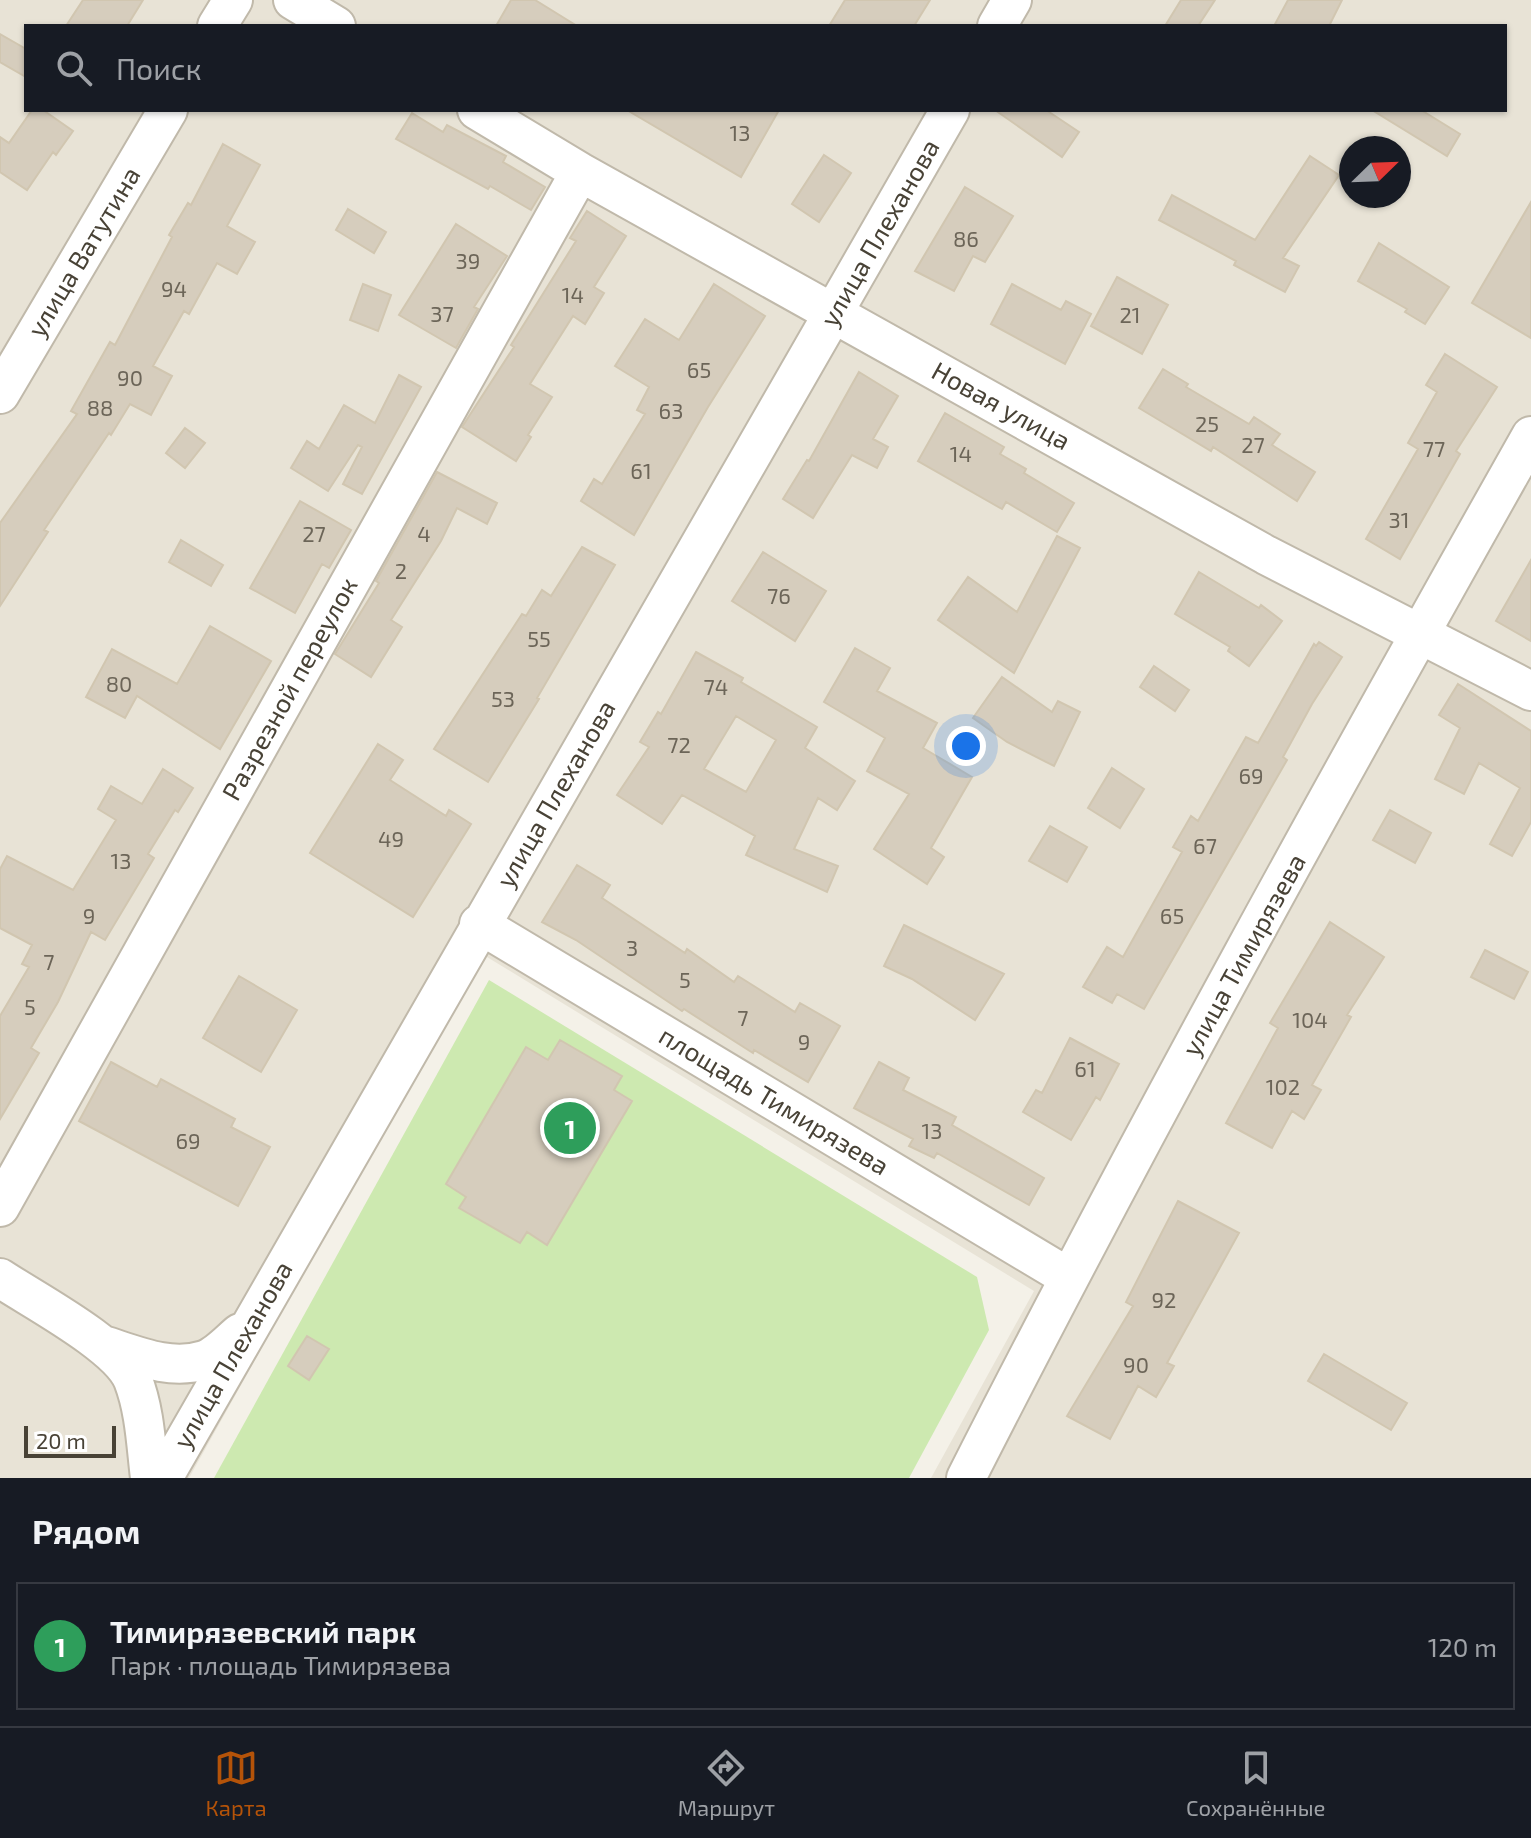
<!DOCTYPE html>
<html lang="ru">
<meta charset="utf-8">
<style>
:root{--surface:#171b24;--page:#20242c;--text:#f1f3f6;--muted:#9ea1a6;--line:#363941;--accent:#b45309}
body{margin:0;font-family:"Exo 2",sans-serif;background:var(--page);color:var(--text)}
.compass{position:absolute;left:1339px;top:136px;width:72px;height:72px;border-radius:50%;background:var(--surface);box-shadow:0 2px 6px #0004;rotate:67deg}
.scale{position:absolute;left:24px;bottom:20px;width:92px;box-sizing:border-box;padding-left:8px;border:4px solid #484236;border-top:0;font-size:22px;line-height:28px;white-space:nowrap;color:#484236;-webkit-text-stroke:6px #fff;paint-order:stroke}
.you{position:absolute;left:966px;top:746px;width:28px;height:28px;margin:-20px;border:6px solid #fff;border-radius:50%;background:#1a73e8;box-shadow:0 0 0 12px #1a73e833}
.badge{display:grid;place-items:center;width:52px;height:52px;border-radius:50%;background:var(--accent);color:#fff;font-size:26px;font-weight:700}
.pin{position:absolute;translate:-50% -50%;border:4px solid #fff;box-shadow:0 2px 8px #0006}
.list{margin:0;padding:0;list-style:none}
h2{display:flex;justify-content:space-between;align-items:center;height:104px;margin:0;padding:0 32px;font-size:34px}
h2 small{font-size:26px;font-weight:400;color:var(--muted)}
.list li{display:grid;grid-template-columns:52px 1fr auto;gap:24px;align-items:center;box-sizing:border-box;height:128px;margin:0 16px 16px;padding:0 16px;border:2px solid var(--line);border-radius:0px}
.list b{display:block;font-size:30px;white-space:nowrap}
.list p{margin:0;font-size:26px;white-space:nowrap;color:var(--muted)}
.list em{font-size:26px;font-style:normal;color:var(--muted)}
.icon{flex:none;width:44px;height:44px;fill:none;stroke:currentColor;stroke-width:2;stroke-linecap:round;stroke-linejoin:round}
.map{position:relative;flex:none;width:1531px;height:1478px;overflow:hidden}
.search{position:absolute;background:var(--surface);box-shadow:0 2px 6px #0004;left:24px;right:24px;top:24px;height:88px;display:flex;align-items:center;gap:20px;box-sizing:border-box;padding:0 28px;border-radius:0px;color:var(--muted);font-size:30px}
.sheet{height:248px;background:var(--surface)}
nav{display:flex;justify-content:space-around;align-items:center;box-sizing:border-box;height:112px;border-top:2px solid var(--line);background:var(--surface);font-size:22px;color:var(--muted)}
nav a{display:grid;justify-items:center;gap:4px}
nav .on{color:var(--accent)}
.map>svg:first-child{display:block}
.residential{fill:#e8e3d6;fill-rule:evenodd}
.green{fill:#cde9b0}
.building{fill:#d6cdbd;stroke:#d1c6b0;stroke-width:2;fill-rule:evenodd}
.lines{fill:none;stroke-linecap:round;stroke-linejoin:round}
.minor-casing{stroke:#c0b9aa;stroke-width:42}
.minor{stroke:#fff;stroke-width:38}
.labels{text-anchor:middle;stroke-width:6;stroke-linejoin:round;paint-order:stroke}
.number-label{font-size:22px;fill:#6c6558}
.street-label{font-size:26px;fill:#484236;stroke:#fff}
</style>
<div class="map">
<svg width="1531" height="1478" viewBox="0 0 1531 1478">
<rect width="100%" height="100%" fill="#f4f1e8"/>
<path class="residential" d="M0 0H1531V1478H931L1034 1291 482 954 189 1478H0ZM26 26H1505V110H26ZM1351 148H1399V196H1351Z"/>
<path class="green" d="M489 980 977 1277 989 1330 909 1478H214Z"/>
<path class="building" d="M83 0H143L127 26H66Z
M511 0H535L577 26H496Z
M845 0H930L914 26H829Z
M1181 0H1215L1198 26H1165Z
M1288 0H1342L1329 26H1274Z
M0 34 26 49V77L0 62Z
M32 110H43L73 131 56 155 53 152 27 190 0 172V137L9 143Z
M627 110H779L741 177Z
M995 110H1046L1079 132 1062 157Z
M1372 110H1421L1460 134 1447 156Z
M412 113 443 132 447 125 506 156 503 162 545 187 531 210 490 186 488 189 396 139Z
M223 144 260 165 227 226 255 242 237 274 217 263 189 314 184 311 153 366 172 376 151 415 130 404 111 435 109 433 44 530 48 532 0 606V523L77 414 71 411 110 342 115 345 172 237 169 235 188 203 191 205Z
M824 155 851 173 819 222 792 204Z
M1310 156 1339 175 1283 258 1299 266 1285 292 1234 265 1236 261 1159 220 1172 195 1255 240Z
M965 187 1013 216 985 262 973 256 954 291 915 271Z
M1531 202V338L1472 303Z
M348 209 386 232 374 253 336 230Z
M587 211 626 236 594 287 604 293 585 324 573 316 530 384 552 397 528 435 531 437 516 461 462 427 514 347 511 345 576 241 570 238Z
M456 224 507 256 474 307 478 309 456 348 399 315Z
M1379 243 1449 287 1425 324 1405 312 1407 309 1358 281Z
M1117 277 1168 305 1142 354 1091 326Z
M363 284 391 295 378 331 350 320Z
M714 284 765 316 708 407 634 535 581 501 594 479 602 484 645 414 637 410 649 387 615 366 645 319 679 340Z
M1012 284 1061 310 1066 301 1091 314 1065 364 991 324Z
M1445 354 1497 387 1456 451 1460 454 1400 559 1366 539 1418 449 1408 443 1437 392 1426 385Z
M1163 369 1188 384 1186 387 1249 424 1254 417 1280 434 1272 445 1315 472 1297 501 1213 447 1211 451 1139 408Z
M859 372 898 396 873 439 888 447 877 468 852 455 813 518 783 499 807 460 809 461Z
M399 375 421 387 362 494 343 484 362 447 358 445 328 491 291 468 307 441 319 449 344 405 375 423Z
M945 413 1004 447 1000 454 1026 469 1024 473 1074 503 1057 532 1006 502 1002 509 918 461Z
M185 428 205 443 185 468 166 453Z
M437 472 497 503 487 524 457 508 441 541 391 620 402 627 371 677 335 654 379 583 376 581Z
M300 501 351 530 329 568 322 564 295 613 250 588Z
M1057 536 1080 548 1014 673 938 620 968 577 1017 612Z
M181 540 223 565 211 586 169 562Z
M582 547 615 565 537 698 539 699 488 782 434 749 522 614 526 616 542 590 551 596Z
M763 552 826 591 795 641 732 601Z
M1531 560V641L1496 621Z
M1199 572 1259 608 1261 605 1282 621 1249 666 1228 651 1230 647 1175 614Z
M210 626 271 661 220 749 137 696 125 718 86 697 112 649 177 684Z
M1319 642 1342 657 1312 704 1283 757 1287 760 1144 1009 1117 994 1112 1003 1083 987 1107 947 1123 957 1182 852 1173 847 1191 816 1198 821 1246 737 1258 743 1314 644 1316 646Z
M855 648 890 668 877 691 937 723 923 748 972 777 931 848 944 857 927 884 874 849 909 794 867 771 885 738 824 702Z
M696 652 743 678 741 682 817 727 805 748 855 781 837 810 818 798 794 849 838 866 827 892 746 855 755 836 682 795 662 824 617 795 649 747 640 742 658 712 661 714ZM736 716 776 740 746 792 704 769Z
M1154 666 1189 690 1175 711 1140 687Z
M1002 677 1052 712 1058 701 1080 712 1054 766 1007 742 973 718Z
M1458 684 1531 731V822L1512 856 1490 844 1520 788 1479 763 1464 794 1435 779 1460 728 1439 715Z
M378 744 403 760 390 780 446 816 449 810 471 824 413 917 310 853Z
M1112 768 1144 789 1120 828 1088 808Z
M163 769 193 788 178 812 175 810 148 854 154 858 105 940 91 932 58 1002 31 1048 39 1053 0 1119V1016L29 967 22 964 32 945 0 928V869L7 856 73 890 116 820 98 809 111 786 142 804Z
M1390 810 1431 833 1415 863 1373 840Z
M1050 826 1087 847 1067 882 1029 861Z
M577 865 610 885 602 898 685 953 687 949 734 982 738 976 795 1012 800 1003 840 1026 808 1082 754 1050 753 1053 684 1009 682 1011 576 940 542 922Z
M1330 922 1384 957 1347 1015 1351 1017 1312 1085 1321 1090 1304 1119 1292 1111 1272 1148 1226 1123 1278 1028 1270 1023Z
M904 925 1004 974 975 1020 912 979 884 966Z
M1485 950 1528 972 1514 999 1471 977Z
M239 976 297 1010 261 1072 203 1038Z
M1070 1038 1119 1064 1100 1100 1096 1097 1071 1140 1023 1112 1036 1090 1042 1093Z
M560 1040 622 1076 614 1090 632 1101 547 1245 527 1232 520 1243 459 1208 466 1197 446 1184 526 1047 548 1060Z
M111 1062 157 1087 161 1079 235 1119 231 1127 270 1147 238 1206 79 1121Z
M879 1062 909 1078 903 1090 956 1117 952 1125 1044 1178 1029 1205 937 1153 934 1158 909 1146 913 1139 854 1108Z
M1178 1201 1239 1233 1167 1363 1174 1366 1156 1397 1138 1386 1110 1439 1067 1416 1133 1306 1126 1302Z
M307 1336 329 1349 309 1380 288 1366Z
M1324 1354 1407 1403 1391 1430 1308 1381Z"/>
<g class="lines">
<defs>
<path id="minor" d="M293 0 336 26
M217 26 233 0
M997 26 1012 0
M477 110 580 172 1266 555 1531 691
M0 394 168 110
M479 924 1068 1277
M0 1207 580 172
M0 1278C33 1300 119 1345 133 1380 145 1411 146 1445 150 1478
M103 1345C135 1355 170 1371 204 1360 217 1356 230 1341 240 1333
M163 1478 950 110
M966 1478C1145 1126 1337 780 1531 436"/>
</defs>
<use href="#minor" class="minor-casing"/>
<use href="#minor" class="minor"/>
</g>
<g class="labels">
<g class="number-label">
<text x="740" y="141">13</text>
<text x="966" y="247">86</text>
<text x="468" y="269">39</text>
<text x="174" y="297">94</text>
<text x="573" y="303">14</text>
<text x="442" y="322">37</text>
<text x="1130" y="323">21</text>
<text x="699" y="378">65</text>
<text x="130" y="386">90</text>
<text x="100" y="416">88</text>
<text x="671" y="419">63</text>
<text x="1207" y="432">25</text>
<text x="1253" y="453">27</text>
<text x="1434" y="457">77</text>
<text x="961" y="462">14</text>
<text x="641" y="479">61</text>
<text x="1399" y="528">31</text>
<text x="314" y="542">27</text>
<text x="424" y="542">4</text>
<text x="401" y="579">2</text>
<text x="779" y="604">76</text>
<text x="539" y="647">55</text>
<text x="119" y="692">80</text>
<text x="716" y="695">74</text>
<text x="503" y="707">53</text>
<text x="679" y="753">72</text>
<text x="1251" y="784">69</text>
<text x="391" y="847">49</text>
<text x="1205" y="854">67</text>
<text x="121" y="869">13</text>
<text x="89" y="924">9</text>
<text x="1172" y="924">65</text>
<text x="632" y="956">3</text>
<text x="49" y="970">7</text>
<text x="685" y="988">5</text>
<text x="30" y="1015">5</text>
<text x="743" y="1026">7</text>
<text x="1310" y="1028">104</text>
<text x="804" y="1050">9</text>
<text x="1085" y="1077">61</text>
<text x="1283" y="1095">102</text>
<text x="932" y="1139">13</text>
<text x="188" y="1149">69</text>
<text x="1164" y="1308">92</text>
<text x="1136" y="1373">90</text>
</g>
<g class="street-label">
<text transform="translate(880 233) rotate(-60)" y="9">улица Плеханова</text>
<text transform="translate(84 252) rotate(-59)" y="9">улица Ватутина</text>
<text transform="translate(1001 406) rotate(29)" y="9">Новая улица</text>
<text transform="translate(290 689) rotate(-61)" y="9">Разрезной переулок</text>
<text transform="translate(556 794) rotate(-60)" y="9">улица Плеханова</text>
<text transform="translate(1244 955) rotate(-61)" y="9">улица Тимирязева</text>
<text transform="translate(774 1101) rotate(31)" y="9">площадь Тимирязева</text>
<text transform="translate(233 1355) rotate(-60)" y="9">улица Плеханова</text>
</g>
</g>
</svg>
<svg class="compass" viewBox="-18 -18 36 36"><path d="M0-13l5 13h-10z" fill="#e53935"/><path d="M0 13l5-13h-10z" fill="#9ea1a6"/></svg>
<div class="scale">20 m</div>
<div class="you"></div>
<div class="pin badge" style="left:570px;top:1128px;background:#2e9e5b">1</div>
<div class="search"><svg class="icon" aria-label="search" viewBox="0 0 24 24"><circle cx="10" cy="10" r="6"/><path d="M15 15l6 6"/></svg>Поиск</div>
</div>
<section class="sheet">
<h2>Рядом<small></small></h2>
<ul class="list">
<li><span class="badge" style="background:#2e9e5b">1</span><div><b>Тимирязевский парк</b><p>Парк · площадь Тимирязева</p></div><em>120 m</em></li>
</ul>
</section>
<nav>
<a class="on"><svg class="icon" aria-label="map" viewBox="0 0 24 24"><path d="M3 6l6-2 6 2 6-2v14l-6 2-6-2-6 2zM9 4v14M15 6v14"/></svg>Карта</a>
<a><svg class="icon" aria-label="directions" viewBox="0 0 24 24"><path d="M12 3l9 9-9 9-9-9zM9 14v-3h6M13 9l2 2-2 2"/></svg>Маршрут</a>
<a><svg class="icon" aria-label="saved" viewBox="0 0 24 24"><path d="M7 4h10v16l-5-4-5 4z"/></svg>Сохранённые</a>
</nav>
